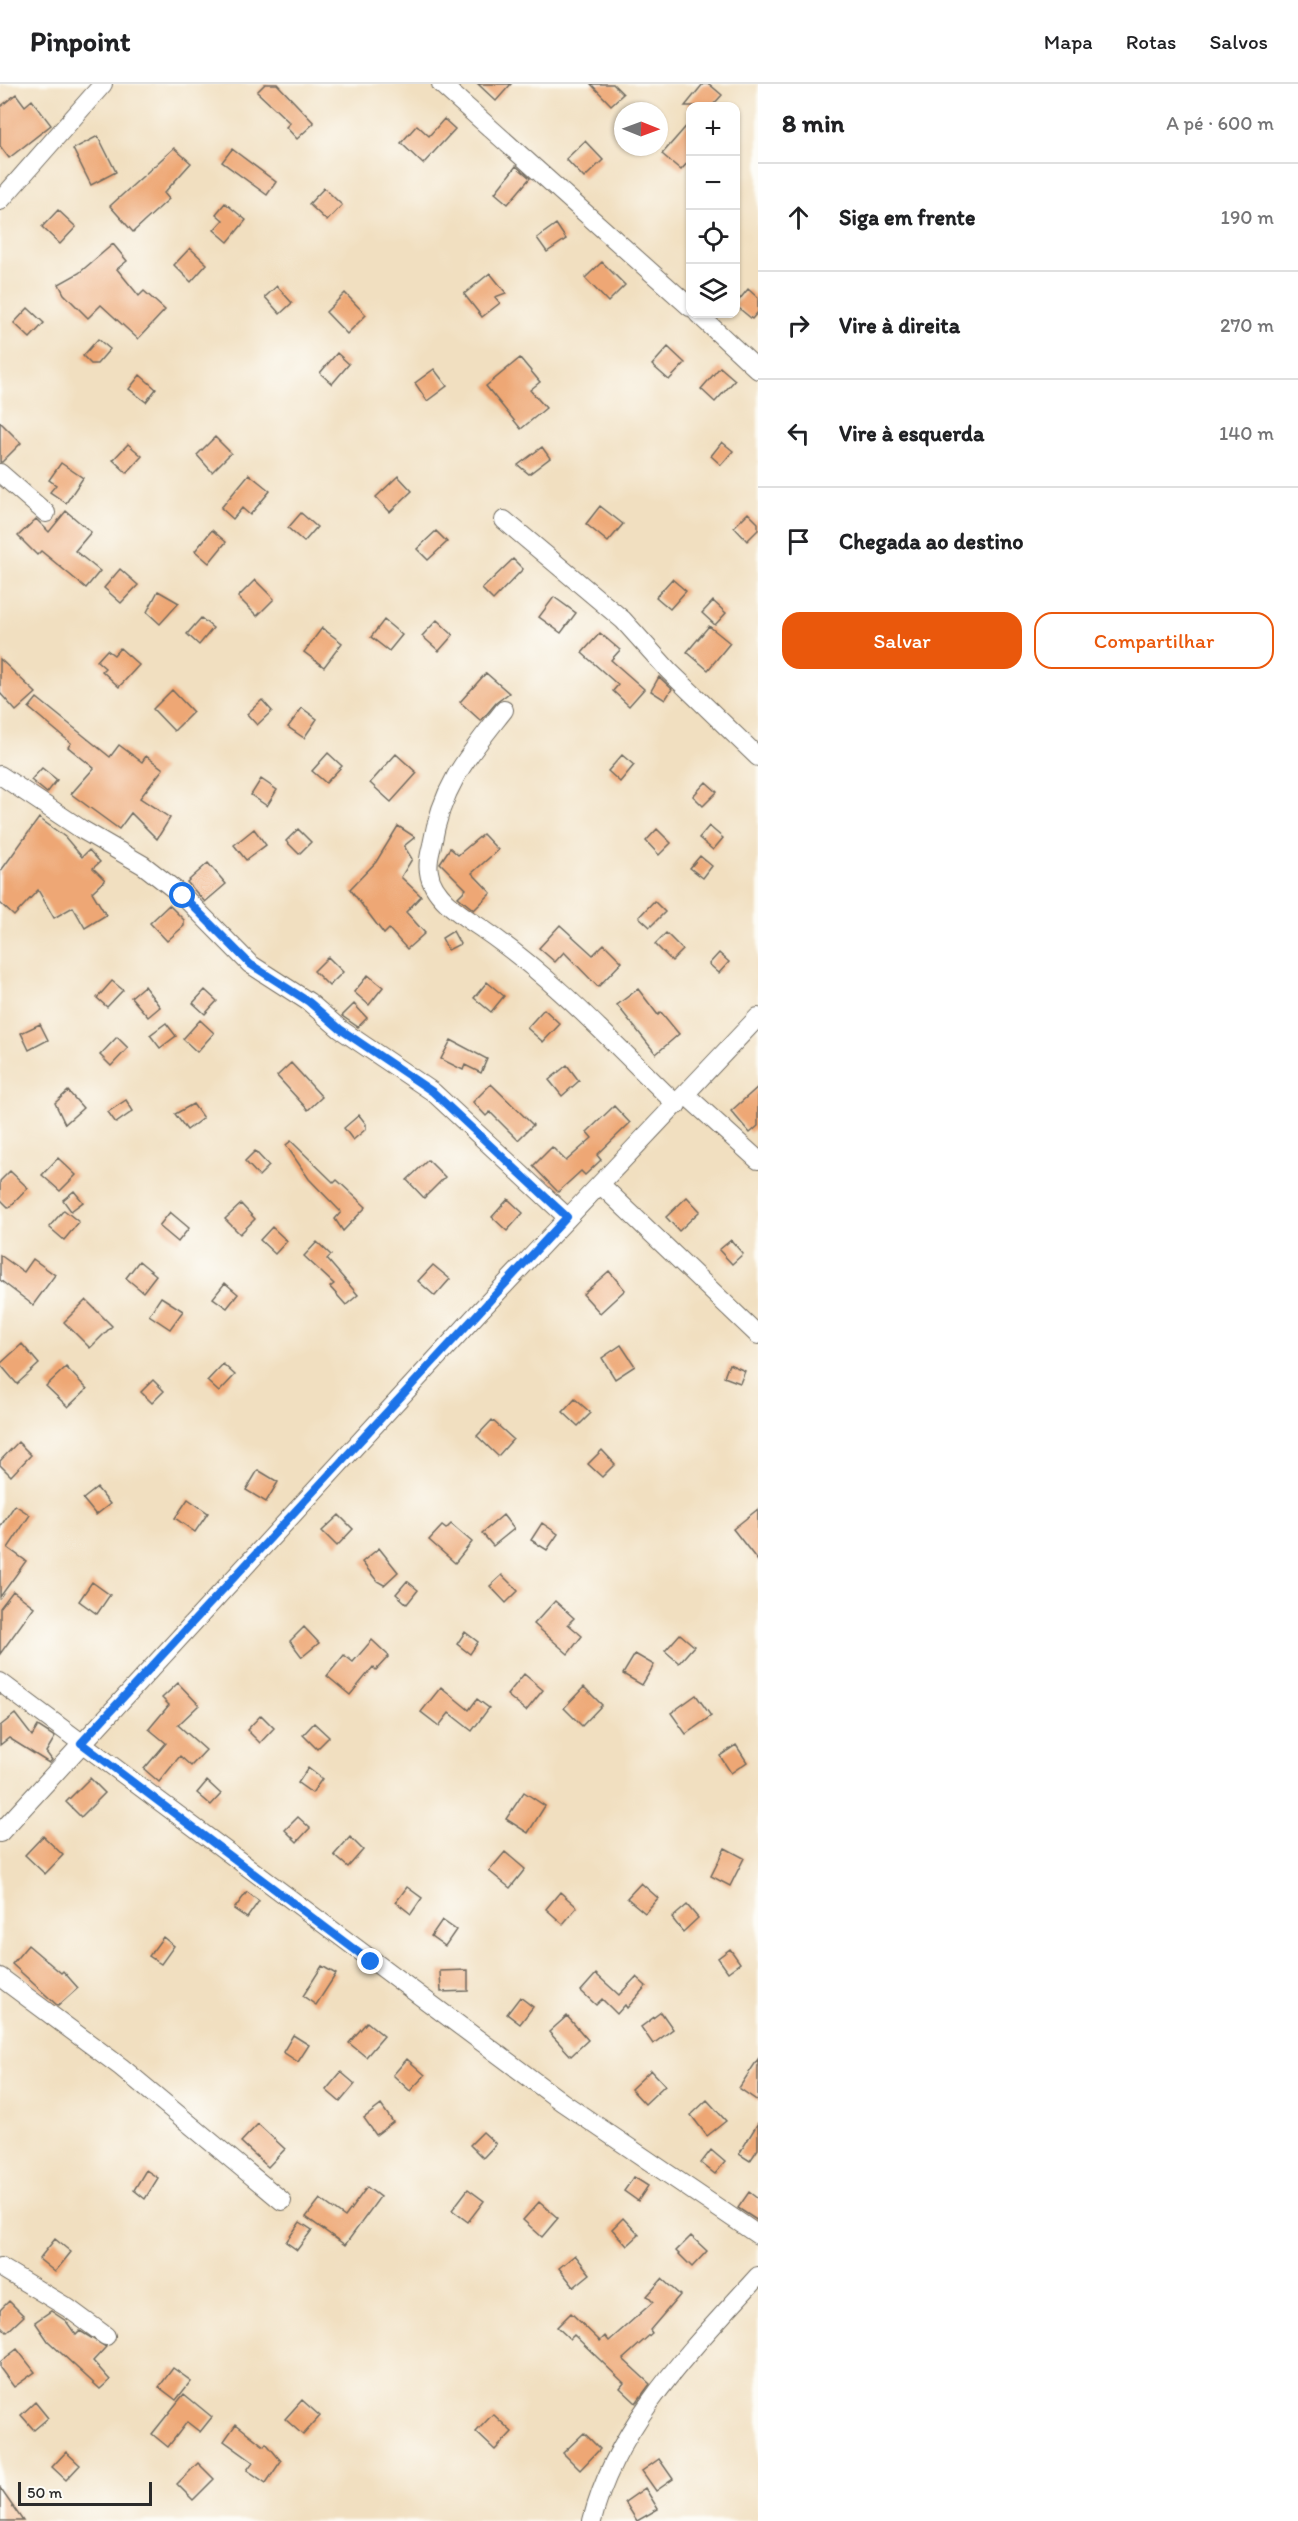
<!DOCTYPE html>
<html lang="pt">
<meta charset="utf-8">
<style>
:root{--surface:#fff;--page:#f6f6f6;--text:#202124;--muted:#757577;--line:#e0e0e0;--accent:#ea580c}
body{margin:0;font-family:Itim,sans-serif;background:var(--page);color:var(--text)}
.controls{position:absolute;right:18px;top:18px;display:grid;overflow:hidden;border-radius:12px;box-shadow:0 2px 4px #0004}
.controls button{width:54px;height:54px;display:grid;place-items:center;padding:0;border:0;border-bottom:2px solid var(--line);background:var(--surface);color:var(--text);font:30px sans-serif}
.compass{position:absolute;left:614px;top:18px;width:54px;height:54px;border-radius:50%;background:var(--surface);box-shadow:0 2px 4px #0004;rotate:91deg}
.scale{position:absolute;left:18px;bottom:15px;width:134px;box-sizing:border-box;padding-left:6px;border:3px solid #2b2b2b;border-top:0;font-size:16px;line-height:21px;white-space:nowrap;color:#2b2b2b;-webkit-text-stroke:4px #fdfcf7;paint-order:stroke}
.stop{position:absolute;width:18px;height:18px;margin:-14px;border:4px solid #1a73e8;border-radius:50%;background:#fff}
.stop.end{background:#1a73e8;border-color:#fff;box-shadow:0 2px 6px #0008}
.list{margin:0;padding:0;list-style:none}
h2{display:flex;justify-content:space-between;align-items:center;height:78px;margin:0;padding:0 24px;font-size:26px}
h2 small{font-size:20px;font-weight:400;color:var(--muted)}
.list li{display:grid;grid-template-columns:39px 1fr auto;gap:18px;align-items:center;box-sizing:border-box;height:108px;padding:0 24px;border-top:2px solid var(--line)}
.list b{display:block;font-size:22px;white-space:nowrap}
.list em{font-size:20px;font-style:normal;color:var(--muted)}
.actions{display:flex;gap:12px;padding:18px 24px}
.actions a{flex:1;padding:14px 0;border:2px solid var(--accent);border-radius:18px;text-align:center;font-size:21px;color:var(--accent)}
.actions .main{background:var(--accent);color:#fff}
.icon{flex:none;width:33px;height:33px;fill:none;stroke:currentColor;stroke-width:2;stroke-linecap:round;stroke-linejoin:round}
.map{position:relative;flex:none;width:758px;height:2437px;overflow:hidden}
header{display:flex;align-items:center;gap:36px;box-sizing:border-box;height:84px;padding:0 30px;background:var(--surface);border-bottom:2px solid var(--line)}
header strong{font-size:28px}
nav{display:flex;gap:33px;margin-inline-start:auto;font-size:21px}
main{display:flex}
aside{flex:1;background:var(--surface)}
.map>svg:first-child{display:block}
.building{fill:#eea774}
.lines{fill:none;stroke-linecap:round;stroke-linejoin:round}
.minor-casing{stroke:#706a5f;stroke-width:20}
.minor{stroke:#fff;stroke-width:18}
.route{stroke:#1a73e8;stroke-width:8}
</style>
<header>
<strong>Pinpoint</strong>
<nav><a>Mapa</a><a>Rotas</a><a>Salvos</a></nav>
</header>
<main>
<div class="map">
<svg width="758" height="2437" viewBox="0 0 758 2437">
<rect width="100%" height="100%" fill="#fdfcf7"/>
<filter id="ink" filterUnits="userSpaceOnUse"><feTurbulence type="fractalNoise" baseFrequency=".0167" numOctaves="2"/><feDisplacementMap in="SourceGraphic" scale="12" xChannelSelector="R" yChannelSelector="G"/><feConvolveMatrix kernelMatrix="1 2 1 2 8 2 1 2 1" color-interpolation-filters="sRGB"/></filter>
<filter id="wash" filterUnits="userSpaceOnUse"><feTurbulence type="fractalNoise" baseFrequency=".008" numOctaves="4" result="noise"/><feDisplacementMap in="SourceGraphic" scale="24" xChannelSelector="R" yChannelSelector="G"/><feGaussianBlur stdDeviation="1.35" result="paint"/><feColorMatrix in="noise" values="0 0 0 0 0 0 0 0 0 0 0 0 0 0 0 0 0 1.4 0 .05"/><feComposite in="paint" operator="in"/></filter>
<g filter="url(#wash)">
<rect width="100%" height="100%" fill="#f1dfc0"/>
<g id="blocks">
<path class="building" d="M265 0H277L314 39 297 55 286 43 290 39 257 8Z
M478 0H511L496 17Z
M591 0H613L623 10 611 21Z
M703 0H709L722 11 712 22H685Z
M16 10 25 22 32 16 51 41 9 74 0 62V23Z
M444 35 455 45 423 80 401 59 417 41 429 52Z
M690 38V76L681 86 662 70Z
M98 52 116 88 91 101 73 65Z
M585 57 603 76 584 94 566 75Z
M174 64 191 79 164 109 169 115 133 148 110 122Z
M232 65 276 98 267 111 222 78Z
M516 82 530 94 508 120 495 109Z
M324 104 342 121 327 137 309 120Z
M225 119 246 136 228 158 214 146 223 136 216 130Z
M58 126 76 143 60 160 42 143Z
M556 140 566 155 547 168 537 154Z
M113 160 127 177 117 185 139 212 144 207 165 226 138 255 101 221 88 234 64 210 59 200 79 189Z
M190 164 207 180 191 198 174 181Z
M602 178 625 201 608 218 585 194Z
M490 189 506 209 495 213 500 219 482 233 464 210Z
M277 202 292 219 280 230 265 213Z
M748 205 758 214V228L752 235 735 221Z
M345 209 366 231 347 250 326 228Z
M28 224 44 239 30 254 14 239Z
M98 255 110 265 97 280H91L83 272Z
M668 263 685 279 669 296 652 281Z
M337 269 349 280 332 300 320 289Z
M520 274 540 298 530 306 546 324 521 345 486 302Z
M720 283 735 296 715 318 701 305Z
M434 285 447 302 427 317 415 299Z
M140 291 156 305 146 318 129 305Z
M0 338 21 359 2 378H0Z
M215 353 231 369 212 388 197 371Z
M722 358 733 367 721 381 711 372Z
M128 360 142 372 127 389 113 376Z
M542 363 550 374 529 390 518 381Z
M61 379 83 394 66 419 50 408 56 401 49 396Z
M249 390 270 407 250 431 242 424 233 435 221 424Z
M398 392 412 407 390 428 376 413Z
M600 422 623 440 608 458 586 440Z
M66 427 91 448 75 467 100 487 86 504 41 467 37 471 18 452 36 435 49 448Z
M301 429 317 443 304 458 288 444Z
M748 429 758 439V446L747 457 734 443Z
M212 446 226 458 209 479 195 467Z
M436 447 447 458 428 476 417 465Z
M513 475 523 485 493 516 482 505Z
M120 485 138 501 121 519 104 504Z
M672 495 686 507 670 525 656 513Z
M255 496 274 515 257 532 238 513Z
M158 507 179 519 160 540 147 528Z
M554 513 576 529 561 549 539 533Z
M713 517 726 529 715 541 702 529Z
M201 534 213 544 199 561 187 550Z
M384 536 402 551 389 567 371 553Z
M437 536 453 551 439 567 422 552Z
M709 542 730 559 708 586 687 568Z
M322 544 342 559 324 583 304 568Z
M600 549 620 566 611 576 644 605 629 622 613 607 618 601 582 569Z
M120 564 139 581 119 603 102 587 105 584 97 577 107 566 114 571Z
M0 575 36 609 16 627 0 609Z
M486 589 509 609 496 619 481 637 460 618Z
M659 593 672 605 665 616 651 607Z
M172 606 193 628 174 647 153 625Z
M37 614 110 673 119 661 142 678 146 672 163 685 140 714 170 734 157 755 131 729 119 745 71 710 94 684 68 663 71 659 29 624Z
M262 616 272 627 257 641 247 630Z
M302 624 317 635 304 654 288 643Z
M328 669 342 682 326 699 312 687Z
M396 670 417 689 391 718 370 699Z
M622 671 634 681 620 698 608 687Z
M42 684 57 696 47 709 31 696Z
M261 695 277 706 267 722 251 711Z
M706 698 717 708 703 722 693 712Z
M39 734 65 753 82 773 89 766 100 778 93 784 105 796 92 808 106 831 85 844 73 823 54 834 38 806 14 832 0 819V788Z
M398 742 415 753 404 762 412 775 401 793 421 812 406 828 425 849 407 865 389 845 384 850 350 805 376 778Z
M709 742 723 754 713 766 699 754Z
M254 745 266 761 246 776 234 761Z
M298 745 311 758 299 770 286 757Z
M657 745 671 759 659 771 646 757Z
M483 750 498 766 472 789 491 809 474 826 458 813 466 805 440 779 450 764 458 771Z
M700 772 712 782 703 794 690 784Z
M208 779 226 800 205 818 187 798Z
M654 817 665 828 650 843 639 833Z
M169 821 184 836V842L167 857 150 839Z
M560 841 593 871 604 860 622 878 598 903 564 868 555 878 539 864Z
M453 847 460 860 448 866 442 854Z
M666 849 683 866 672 877 655 860Z
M719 869 729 878 719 889 709 880Z
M328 873 343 888 329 902 314 887Z
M368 891 383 903 369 921 354 908Z
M112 897 123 906 107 923 97 914Z
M487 898 504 912 491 928 474 914Z
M144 902 160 923 148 933 131 913Z
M638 905 658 931 661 928 679 950 656 970 617 921Z
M205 906 217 917 205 930 193 919Z
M354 920 367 934 358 943 342 932Z
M544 925 560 940 543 958 527 944Z
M200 936 214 949 197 968 183 955Z
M166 939 176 952 160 964 150 951Z
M40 940 48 956 29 966 21 949Z
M117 953 128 964 111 982 100 971Z
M451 956 487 975 481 989 465 981 463 986 441 975Z
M291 979 322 1013 308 1026 277 992Z
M567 981 579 997 562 1012 549 996Z
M491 1000 533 1041 518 1056 490 1028 486 1032 473 1018Z
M758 1003V1042L750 1049 731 1027Z
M68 1007 83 1024 65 1040 55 1019Z
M126 1016 133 1027 116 1039 108 1028Z
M193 1020 203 1034 187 1046 175 1030Z
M614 1022 630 1039 597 1071 601 1076 585 1091 581 1087 558 1108 533 1082 552 1063 566 1077 592 1054 587 1048Z
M359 1031 366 1040V1045L353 1056 344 1044Z
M291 1057 334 1099 337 1096 366 1123 343 1147 335 1135 341 1128 309 1095 286 1061Z
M255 1067 269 1082 259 1092 245 1077Z
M58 1074 76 1091 60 1107 42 1091Z
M428 1076 445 1093 424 1114 407 1096Z
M10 1087 28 1104 9 1124 0 1115V1097Z
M74 1107 83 1118 71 1127 63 1116Z
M687 1113 700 1127 679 1147 666 1133Z
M508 1115 523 1129 507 1147 492 1133Z
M241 1120 255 1135 240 1150 225 1135Z
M64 1126 79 1138 64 1156 49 1143Z
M170 1128 189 1144 178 1158 159 1142Z
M272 1143 287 1157 275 1170 260 1156Z
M731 1156 743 1170 732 1180 719 1166Z
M317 1158 331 1171 327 1175 358 1211 346 1221 330 1203 334 1200 304 1172Z
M0 1171 24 1188 33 1175 55 1191 33 1221 0 1196Z
M139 1177 156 1191 143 1208 126 1194Z
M433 1181 450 1195 435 1212 418 1197Z
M609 1187 625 1206 600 1229 583 1210Z
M225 1199 238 1210 227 1224 213 1214Z
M161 1213 183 1227 170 1245 149 1231Z
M86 1216 112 1242 90 1264 64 1238Z
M22 1260 39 1280 17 1300 0 1280Z
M621 1261 635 1282 615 1295 602 1274Z
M223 1280 235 1291 219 1308 207 1297Z
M729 1280 745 1287 740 1299 724 1293Z
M66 1283 87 1305 68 1323 46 1302Z
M153 1296 164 1307 152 1319 141 1308Z
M575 1315 591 1329 578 1342 563 1328Z
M492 1336 513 1355 498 1372 477 1352Z
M18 1358 31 1371 11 1392 0 1381V1377Z
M602 1366 615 1380 602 1393 588 1380Z
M258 1386 278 1398 266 1418 246 1406Z
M97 1404 110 1420 96 1431 83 1415Z
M188 1415 208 1429 195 1448 175 1434Z
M15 1421 30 1431 8 1464 26 1477 0 1513V1443Z
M758 1425V1477L733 1445Z
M339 1431 353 1445 337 1462 322 1447Z
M503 1431 514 1445 493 1462 482 1449Z
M542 1439 558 1450 547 1466 531 1456Z
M451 1440 472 1458 455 1479 429 1456 442 1442 446 1445Z
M379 1464 398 1488 384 1501 377 1497 362 1478Z
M502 1491 518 1507 506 1519 490 1502Z
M407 1497 418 1506 407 1520 396 1510Z
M92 1498 110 1511 97 1530 79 1517Z
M13 1507 34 1523 0 1570V1524Z
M555 1517 574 1534 568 1540 582 1552 568 1570 534 1540Z
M304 1543 319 1559 302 1573 290 1557Z
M465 1548 478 1558 470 1570 457 1560Z
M680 1550 694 1562 679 1579 665 1567Z
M372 1556 389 1572 376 1586 373 1583 350 1611 327 1592 344 1571 353 1578Z
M635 1570 654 1581 642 1601 623 1590Z
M524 1590 543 1606 526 1627 507 1611Z
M178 1599 199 1621 178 1641 206 1666 191 1682 180 1672 159 1698 144 1685 166 1659 149 1645 169 1621 162 1614Z
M441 1603 469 1626 477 1615 489 1624 472 1647 449 1629 439 1642 421 1628Z
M584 1603 602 1621 582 1642 564 1624Z
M696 1611 711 1632 686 1650 671 1629Z
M15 1630 32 1652 38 1642 55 1653 46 1668 52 1676 49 1679 9 1654 0 1661V1642Z
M261 1631 274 1644 260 1659 247 1646Z
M314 1639 329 1653 317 1665 303 1651Z
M736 1661 747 1678 731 1689 720 1672Z
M308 1684 322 1695 312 1709 298 1699Z
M90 1694 105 1709 81 1733 66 1718Z
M207 1697 221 1710 211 1721 197 1709Z
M524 1708 545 1722 528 1749 506 1735Z
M298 1733 310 1744 297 1758 285 1746Z
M43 1752 63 1771 45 1790 25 1771Z
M350 1753 363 1766 348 1783 334 1771Z
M725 1764 744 1774 730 1802 711 1792Z
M505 1768 525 1785 510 1804 489 1787Z
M641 1799 658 1814 645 1829 627 1814Z
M407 1803 422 1814 411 1830 396 1818Z
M247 1808 259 1817 247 1834 234 1825Z
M560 1808 577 1823 563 1840 546 1825Z
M687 1821 698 1834 683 1848 672 1834Z
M442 1836 456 1846 445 1862 431 1852Z
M163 1853 174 1862 161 1880 149 1872Z
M28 1861 61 1889 63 1887 78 1904 58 1922 12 1880Z
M730 1865 740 1879 728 1888 718 1874Z
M322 1882 336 1890 316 1921 303 1912Z
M468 1886V1907L441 1908 440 1887Z
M596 1890 619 1911 636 1893 646 1902 627 1924 625 1921 617 1930 602 1915 596 1921 581 1907Z
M520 1913 533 1923 520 1940 507 1930Z
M661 1928 673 1945 653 1960 641 1943Z
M567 1932 588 1956 571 1972 549 1948Z
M367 1938 384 1952 366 1973 349 1959Z
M293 1951 309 1961 298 1978 283 1968Z
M407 1975 425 1991 410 2007 393 1991Z
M758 1975V2017L739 2004Z
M651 1986 665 2001 645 2020 631 2005Z
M341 1988 355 2000 340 2018 326 2006Z
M707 2016 726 2037 707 2052 691 2031Z
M381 2021 393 2038 376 2051 364 2034Z
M758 2039V2065L750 2077 739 2070Z
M258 2040 285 2065 268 2083 241 2058Z
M483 2048 496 2060 483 2074 470 2061Z
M711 2066 725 2078 715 2090 701 2079Z
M146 2086 158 2094 145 2115 134 2106Z
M634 2093 648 2102 638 2117 624 2107Z
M367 2103 380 2113 345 2161 306 2133 320 2115 345 2133Z
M468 2105 484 2117 468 2138 452 2126Z
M749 2108 758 2115V2137L738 2124Z
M539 2118 558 2134 542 2153 523 2136Z
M623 2134 639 2151 627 2162 612 2145Z
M300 2138 312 2146 297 2166 286 2158Z
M691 2152 707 2167 692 2183 676 2167Z
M55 2155 71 2168 55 2188 39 2175Z
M575 2171 590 2190 574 2203 559 2184Z
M662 2195 680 2211 650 2246 652 2249 623 2275 650 2300 636 2319 620 2304 624 2299 574 2251 570 2255 557 2243 571 2229 600 2257 605 2252 609 2257 653 2218 647 2212Z
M9 2217 24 2232 7 2248 0 2241V2226Z
M51 2227 66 2237 76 2251 80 2247 106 2263 93 2277 110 2296 100 2305 48 2257 35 2238Z
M17 2265 35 2288 14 2303 0 2284V2278Z
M173 2284 191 2297 176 2316 159 2303Z
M184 2310 212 2333 200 2348 187 2338 168 2363 152 2350Z
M302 2316 320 2332 303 2351 285 2335Z
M35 2318 48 2334 34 2346 21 2331Z
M493 2330 512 2348 495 2366 476 2348Z
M236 2340 264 2362 266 2359 281 2377 266 2399 247 2386 253 2378 224 2357Z
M584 2349 600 2365 580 2386 563 2369Z
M66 2368 80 2381 66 2396 52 2383Z
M659 2375 673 2395 656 2407 642 2387Z
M198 2379 214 2395 193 2416 177 2400Z
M0 2404 23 2437H0Z
M645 2404 658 2425 637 2437 625 2418Z"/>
</g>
</g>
<g filter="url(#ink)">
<use href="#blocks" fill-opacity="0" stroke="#706a5f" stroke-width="1.5"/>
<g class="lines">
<defs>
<path id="minor" d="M441 0 690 223
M0 117 103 0
M698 230 758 286
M0 389 46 429
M504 436 623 536 669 587 758 673
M504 626C468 672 442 701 432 761 430 769 427 779 429 788 432 814 465 833 484 846 555 895 615 961 677 1021
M0 691 81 745 143 781 183 812 250 880 309 918 340 945 433 1008 567 1133
M686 1011 758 1076
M600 1100 758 1251
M0 1598 562 2018 758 2151
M0 1749 478 1229 758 933
M0 1893 121 1983 282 2117
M0 2183 68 2224 106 2252
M592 2437C616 2340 693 2264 758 2192"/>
</defs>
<use href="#minor" class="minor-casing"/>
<use href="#minor" class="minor"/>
</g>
</g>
<g class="lines" filter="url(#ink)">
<path class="route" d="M183 812 250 880 309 918 340 945 433 1008 567 1133 81 1659 371 1878"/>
</g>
</svg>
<div class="controls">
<button>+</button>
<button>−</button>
<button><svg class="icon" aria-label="locate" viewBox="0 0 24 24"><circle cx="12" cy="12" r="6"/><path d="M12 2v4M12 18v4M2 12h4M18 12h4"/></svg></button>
<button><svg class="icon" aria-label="layers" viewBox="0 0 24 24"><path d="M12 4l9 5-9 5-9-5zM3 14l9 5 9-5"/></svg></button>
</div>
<svg class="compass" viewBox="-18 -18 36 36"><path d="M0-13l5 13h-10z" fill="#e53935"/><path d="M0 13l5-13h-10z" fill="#757577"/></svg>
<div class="scale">50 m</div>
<div class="stop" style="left:183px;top:812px"></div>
<div class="stop end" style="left:371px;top:1878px"></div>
</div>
<aside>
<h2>8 min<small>A pé · 600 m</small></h2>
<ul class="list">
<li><svg class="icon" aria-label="ahead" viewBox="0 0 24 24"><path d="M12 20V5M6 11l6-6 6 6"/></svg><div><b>Siga em frente</b></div><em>190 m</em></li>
<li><svg class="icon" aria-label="right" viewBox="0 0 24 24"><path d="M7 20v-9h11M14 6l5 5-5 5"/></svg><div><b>Vire à direita</b></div><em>270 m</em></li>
<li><svg class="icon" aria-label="left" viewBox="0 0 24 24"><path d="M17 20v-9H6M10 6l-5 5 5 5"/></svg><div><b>Vire à esquerda</b></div><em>140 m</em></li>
<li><svg class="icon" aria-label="arrive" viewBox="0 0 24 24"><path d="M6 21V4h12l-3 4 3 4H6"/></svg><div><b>Chegada ao destino</b></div></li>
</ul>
<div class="actions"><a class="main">Salvar</a><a>Compartilhar</a></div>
</aside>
</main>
